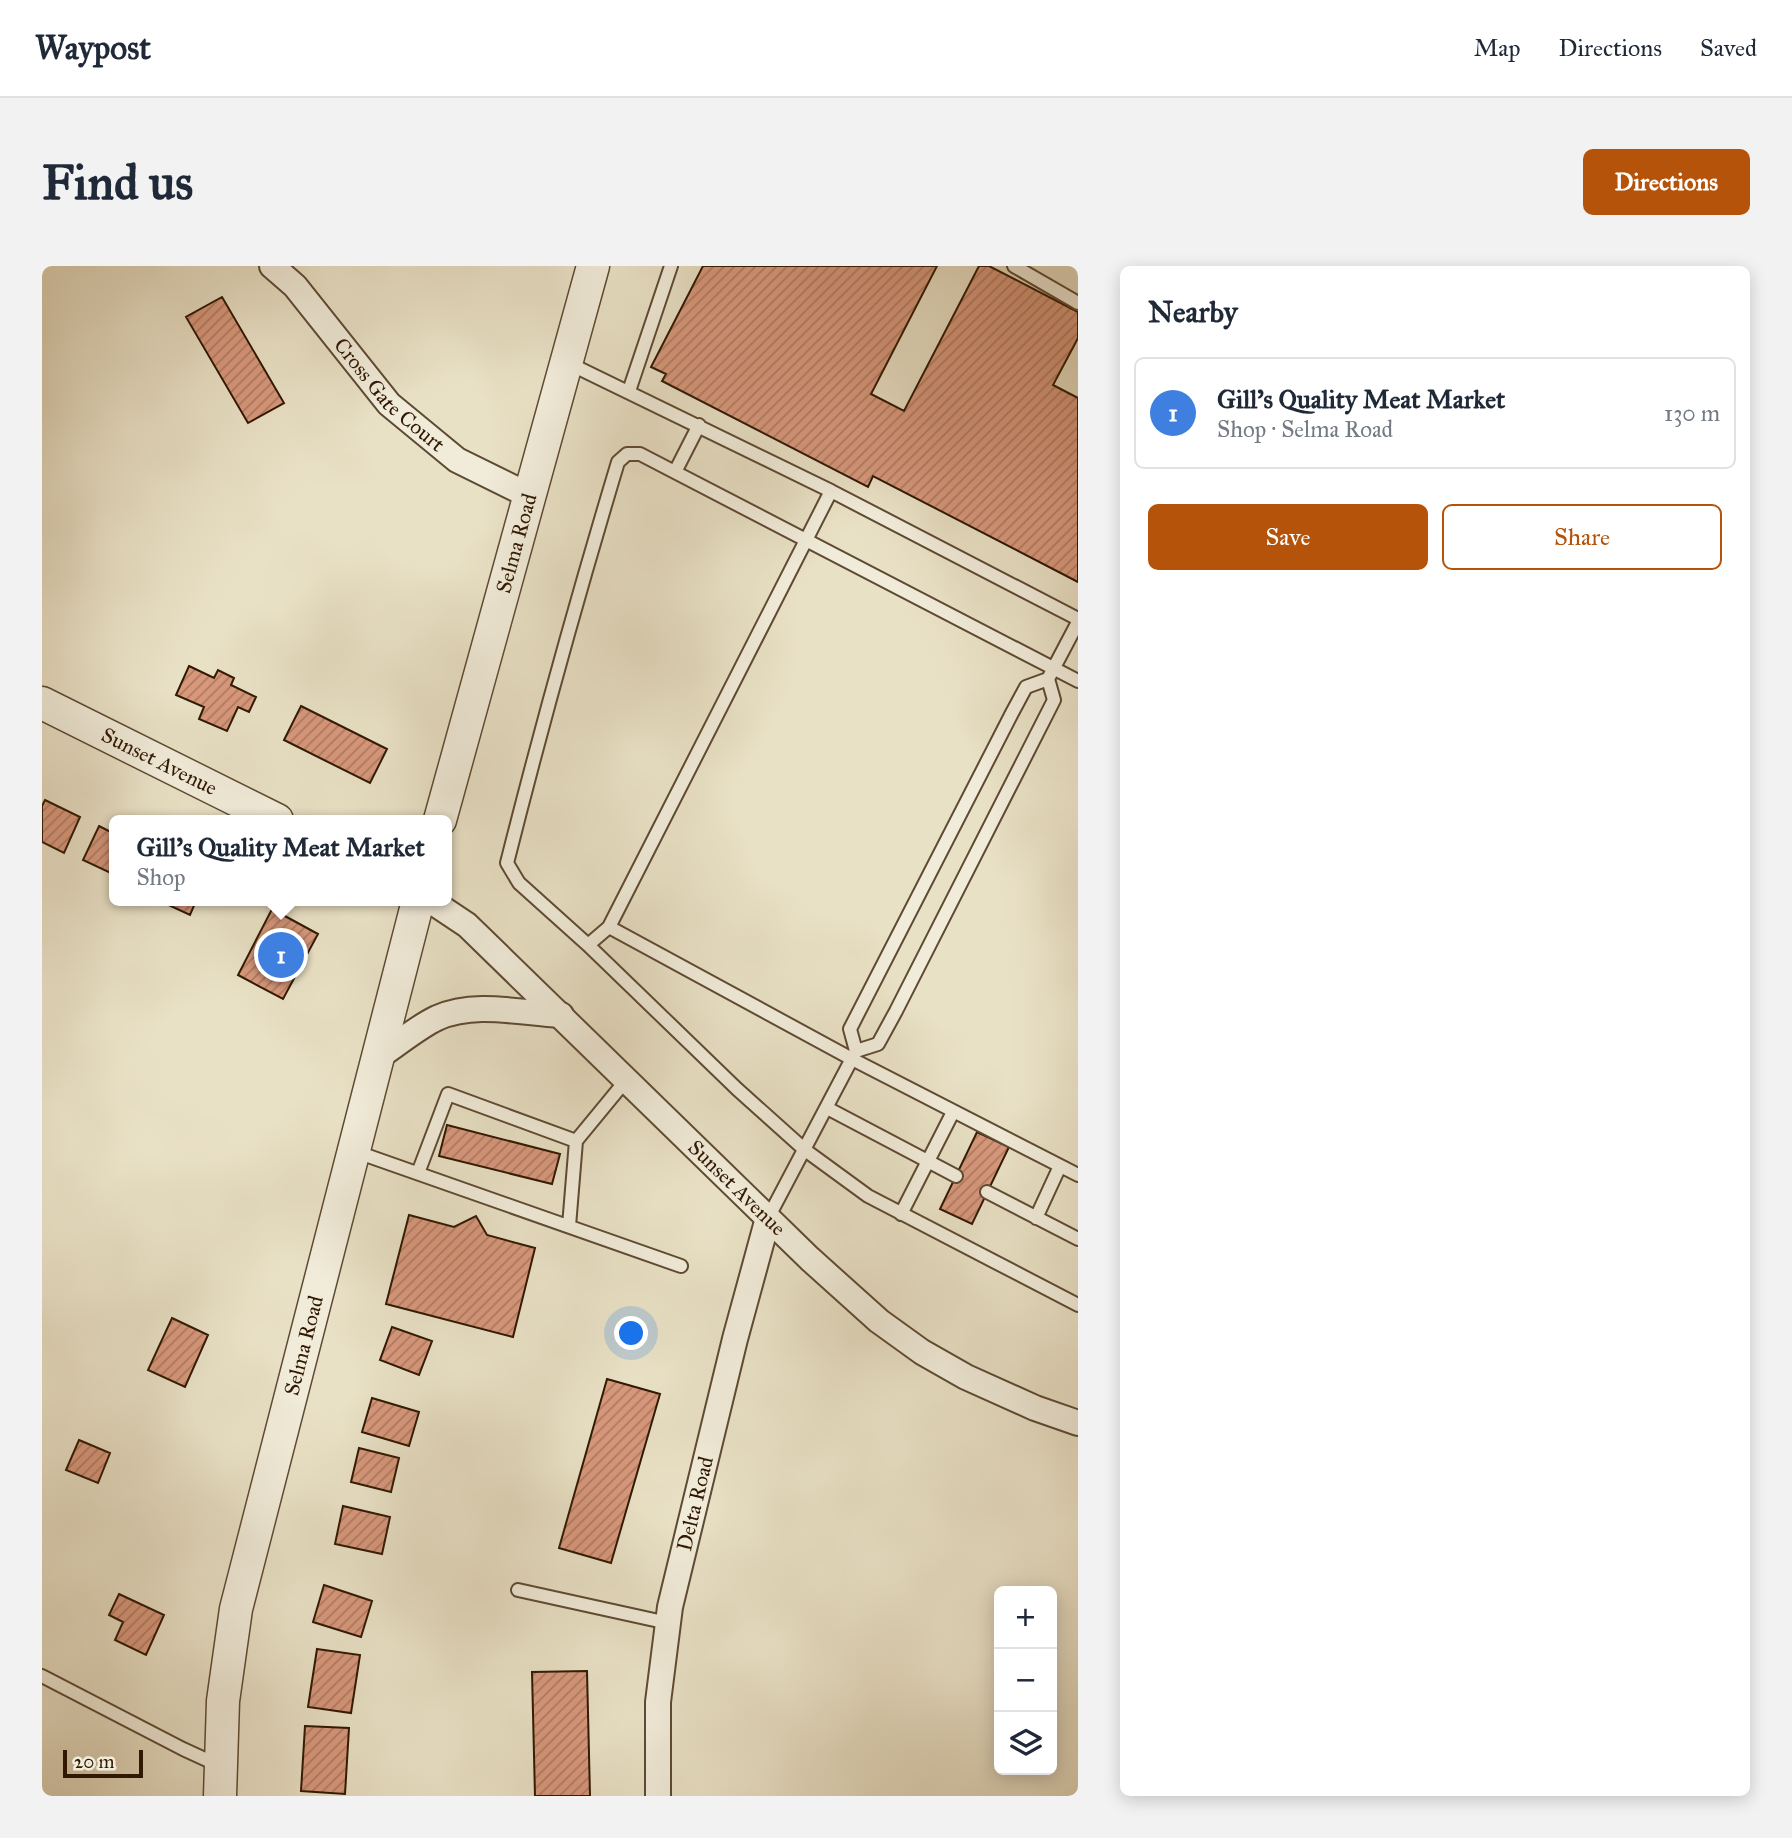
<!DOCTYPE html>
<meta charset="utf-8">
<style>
:root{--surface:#fff;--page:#f2f2f3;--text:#1f2937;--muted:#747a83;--line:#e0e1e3;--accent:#b45309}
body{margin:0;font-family:"IM FELL Great Primer",serif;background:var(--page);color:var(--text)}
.controls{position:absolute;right:21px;bottom:21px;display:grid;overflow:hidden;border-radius:10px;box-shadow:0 4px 18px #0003}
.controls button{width:63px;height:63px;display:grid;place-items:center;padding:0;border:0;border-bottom:2px solid var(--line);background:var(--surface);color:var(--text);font:35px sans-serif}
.scale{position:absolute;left:21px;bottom:18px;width:80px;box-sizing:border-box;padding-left:7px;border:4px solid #301802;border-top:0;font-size:19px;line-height:24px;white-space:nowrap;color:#301802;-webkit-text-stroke:5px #f1ecda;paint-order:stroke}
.you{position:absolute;left:590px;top:1068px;width:24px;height:24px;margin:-18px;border:5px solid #fff;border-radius:50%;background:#1a73e8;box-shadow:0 0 0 10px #1a73e833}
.badge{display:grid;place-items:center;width:46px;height:46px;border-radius:50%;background:var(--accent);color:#fff;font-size:23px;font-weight:700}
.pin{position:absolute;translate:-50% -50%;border:4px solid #fff;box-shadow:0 2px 7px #0006}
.popup{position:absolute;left:67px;top:549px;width:343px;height:91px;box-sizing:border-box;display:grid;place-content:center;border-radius:10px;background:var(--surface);filter:drop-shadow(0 2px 5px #0005);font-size:23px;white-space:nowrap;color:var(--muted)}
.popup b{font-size:26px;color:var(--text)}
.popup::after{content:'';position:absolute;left:50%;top:100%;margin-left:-14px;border:14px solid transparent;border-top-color:var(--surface)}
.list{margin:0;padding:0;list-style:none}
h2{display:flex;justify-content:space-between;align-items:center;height:91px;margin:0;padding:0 28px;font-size:30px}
h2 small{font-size:23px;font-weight:400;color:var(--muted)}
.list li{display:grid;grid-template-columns:46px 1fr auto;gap:21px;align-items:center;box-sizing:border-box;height:112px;margin:0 14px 14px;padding:0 14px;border:2px solid var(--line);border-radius:10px}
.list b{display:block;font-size:26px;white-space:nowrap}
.list p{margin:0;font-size:23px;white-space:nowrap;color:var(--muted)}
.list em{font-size:23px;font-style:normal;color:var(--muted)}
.actions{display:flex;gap:14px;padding:21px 28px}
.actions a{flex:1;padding:16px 0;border:2px solid var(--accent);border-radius:10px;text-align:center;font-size:24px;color:var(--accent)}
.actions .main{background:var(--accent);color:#fff}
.icon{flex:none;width:38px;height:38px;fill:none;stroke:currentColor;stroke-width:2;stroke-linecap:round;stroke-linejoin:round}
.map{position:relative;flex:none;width:1036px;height:1530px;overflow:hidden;border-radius:10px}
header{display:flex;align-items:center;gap:42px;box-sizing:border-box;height:98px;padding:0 35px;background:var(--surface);border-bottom:2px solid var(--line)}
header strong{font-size:33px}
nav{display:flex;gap:38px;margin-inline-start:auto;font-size:24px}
.intro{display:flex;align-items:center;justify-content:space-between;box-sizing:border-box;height:168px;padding:0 42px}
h1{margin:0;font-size:49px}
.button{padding:18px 32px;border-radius:10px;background:var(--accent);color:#fff;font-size:24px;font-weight:700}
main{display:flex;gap:42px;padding:0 42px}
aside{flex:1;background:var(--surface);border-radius:10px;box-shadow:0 4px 18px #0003}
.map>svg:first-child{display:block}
.building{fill:url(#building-hatch);stroke:#301802;stroke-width:2}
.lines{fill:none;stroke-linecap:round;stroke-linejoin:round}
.service-casing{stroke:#5e4a33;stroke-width:16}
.minor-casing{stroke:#5e4a33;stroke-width:28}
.tertiary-casing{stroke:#5e4a33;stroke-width:35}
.service{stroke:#f1ecda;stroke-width:12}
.minor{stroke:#f1ecda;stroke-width:24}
.tertiary{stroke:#f1ecda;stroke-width:32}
.labels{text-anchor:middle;stroke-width:5;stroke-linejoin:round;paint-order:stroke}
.street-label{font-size:21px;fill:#301802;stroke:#f1ecda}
</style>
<header>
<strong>Waypost</strong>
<nav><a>Map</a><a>Directions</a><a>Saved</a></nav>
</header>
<div class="intro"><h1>Find us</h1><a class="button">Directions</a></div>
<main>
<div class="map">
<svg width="1036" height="1530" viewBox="0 0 1036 1530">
<defs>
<pattern id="building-hatch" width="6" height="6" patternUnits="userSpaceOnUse" patternTransform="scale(1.75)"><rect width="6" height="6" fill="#d8987c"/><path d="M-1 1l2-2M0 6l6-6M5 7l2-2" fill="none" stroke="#b07b63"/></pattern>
</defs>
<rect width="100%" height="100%" fill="#e9e1c6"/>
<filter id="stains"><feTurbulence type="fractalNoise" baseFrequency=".00286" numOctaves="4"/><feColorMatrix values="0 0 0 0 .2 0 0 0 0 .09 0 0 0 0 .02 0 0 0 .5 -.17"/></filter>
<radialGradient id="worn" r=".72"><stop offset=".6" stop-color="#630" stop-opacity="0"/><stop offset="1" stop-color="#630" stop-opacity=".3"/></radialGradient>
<path class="building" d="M661 0H895L829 128 862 145 937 0H947L1036 46V72L1011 119 1036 132V316L831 210 826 221 620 115 624 108 609 101Z
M180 31 242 137 206 157 144 51Z
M147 400 172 412 176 404 192 412 189 419 214 431 207 446 196 441 185 465 157 453 162 441 134 429Z
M259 440 345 483 328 517 242 474Z
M3 534 38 551 22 587 0 576V540Z
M57 560 73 568V609L41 594Z
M118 635H154L148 649Z
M230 643 276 668 241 733 196 709Z
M405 859 518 888 510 918 397 890Z
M935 866 967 881 930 958 898 943Z
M367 949 412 961 434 950 445 969 493 982 471 1071 344 1038Z
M130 1052 166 1069 143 1121 106 1104Z
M350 1061 390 1075 377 1109 338 1094Z
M565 1113 618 1128 569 1297 517 1282Z
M330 1132 377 1146 367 1180 320 1166Z
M37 1174 68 1187 56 1217 24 1204Z
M317 1182 357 1192 349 1226 309 1216Z
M301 1240 348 1251 340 1288 293 1278Z
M282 1319 330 1335 319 1371 271 1356Z
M77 1328 122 1349 104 1389 73 1374 81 1356 67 1349Z
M275 1383 318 1389 309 1447 266 1441Z
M545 1405 548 1530H493L490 1406Z
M263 1460 307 1462 303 1528 259 1525Z"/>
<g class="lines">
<defs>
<path id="service" d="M972 0 1036 37
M524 96 789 225 1036 353
M587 125 629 0
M633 206 657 159
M1036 415 598 188H585L576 196C536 329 499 462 465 597L477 617 546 679 695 823 763 884 826 930 1036 1039
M567 661 810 793 1036 909
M546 679 567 661 789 225
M814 785 808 763 970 447 984 421 1006 413
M785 842 914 910
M312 885 639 1000
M376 907 406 828 534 875 585 813
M945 926 1036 973
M859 948 911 846
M726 952 814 785 836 778 854 745 1012 434 1006 413 1036 356
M994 952 1018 900
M527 960 534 875
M476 1324 626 1357
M0 1410 141 1483 178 1500"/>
<g id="minor">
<path id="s1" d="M230 0 253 20 347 138 415 194 488 230"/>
<path id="s2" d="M389 635 425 659 768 993 837 1055 880 1086 924 1111 993 1142 1036 1157"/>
<path d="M336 791C355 779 374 762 395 752 433 735 478 747 519 749"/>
<path id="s3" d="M616 1530V1436L628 1341 693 1073 726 952"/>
</g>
<g id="tertiary">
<path id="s4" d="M0 437 235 554"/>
<path id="s5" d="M398 554 551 0"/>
<path id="s6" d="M178 1530 181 1435 194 1343 376 635"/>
</g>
</defs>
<use href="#service" class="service-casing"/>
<use href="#minor" class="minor-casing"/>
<use href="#tertiary" class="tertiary-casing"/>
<use href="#service" class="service"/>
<use href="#minor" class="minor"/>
<use href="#tertiary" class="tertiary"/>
</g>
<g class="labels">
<g class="street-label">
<text dy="7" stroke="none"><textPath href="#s1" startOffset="175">Cross Gate Court</textPath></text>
<text dy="7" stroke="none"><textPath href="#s5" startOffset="287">Selma Road</textPath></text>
<text dy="7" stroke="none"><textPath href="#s4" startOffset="131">Sunset Avenue</textPath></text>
<text dy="7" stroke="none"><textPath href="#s2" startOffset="420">Sunset Avenue</textPath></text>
<text dy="7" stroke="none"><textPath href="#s6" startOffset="460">Selma Road</textPath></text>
<text dy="7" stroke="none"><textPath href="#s3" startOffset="296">Delta Road</textPath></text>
</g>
</g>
<rect width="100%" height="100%" filter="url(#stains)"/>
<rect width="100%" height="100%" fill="url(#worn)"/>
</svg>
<div class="controls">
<button>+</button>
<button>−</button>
<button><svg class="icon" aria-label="layers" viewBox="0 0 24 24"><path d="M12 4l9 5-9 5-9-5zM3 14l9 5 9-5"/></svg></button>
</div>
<div class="scale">20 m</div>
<div class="you"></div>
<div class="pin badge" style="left:239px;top:689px;background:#3f7fe0">1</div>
<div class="popup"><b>Gill's Quality Meat Market</b>Shop</div>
</div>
<aside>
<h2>Nearby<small></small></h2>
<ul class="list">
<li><span class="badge" style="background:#3f7fe0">1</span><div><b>Gill's Quality Meat Market</b><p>Shop · Selma Road</p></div><em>130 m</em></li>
</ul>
<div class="actions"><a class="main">Save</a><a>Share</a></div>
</aside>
</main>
